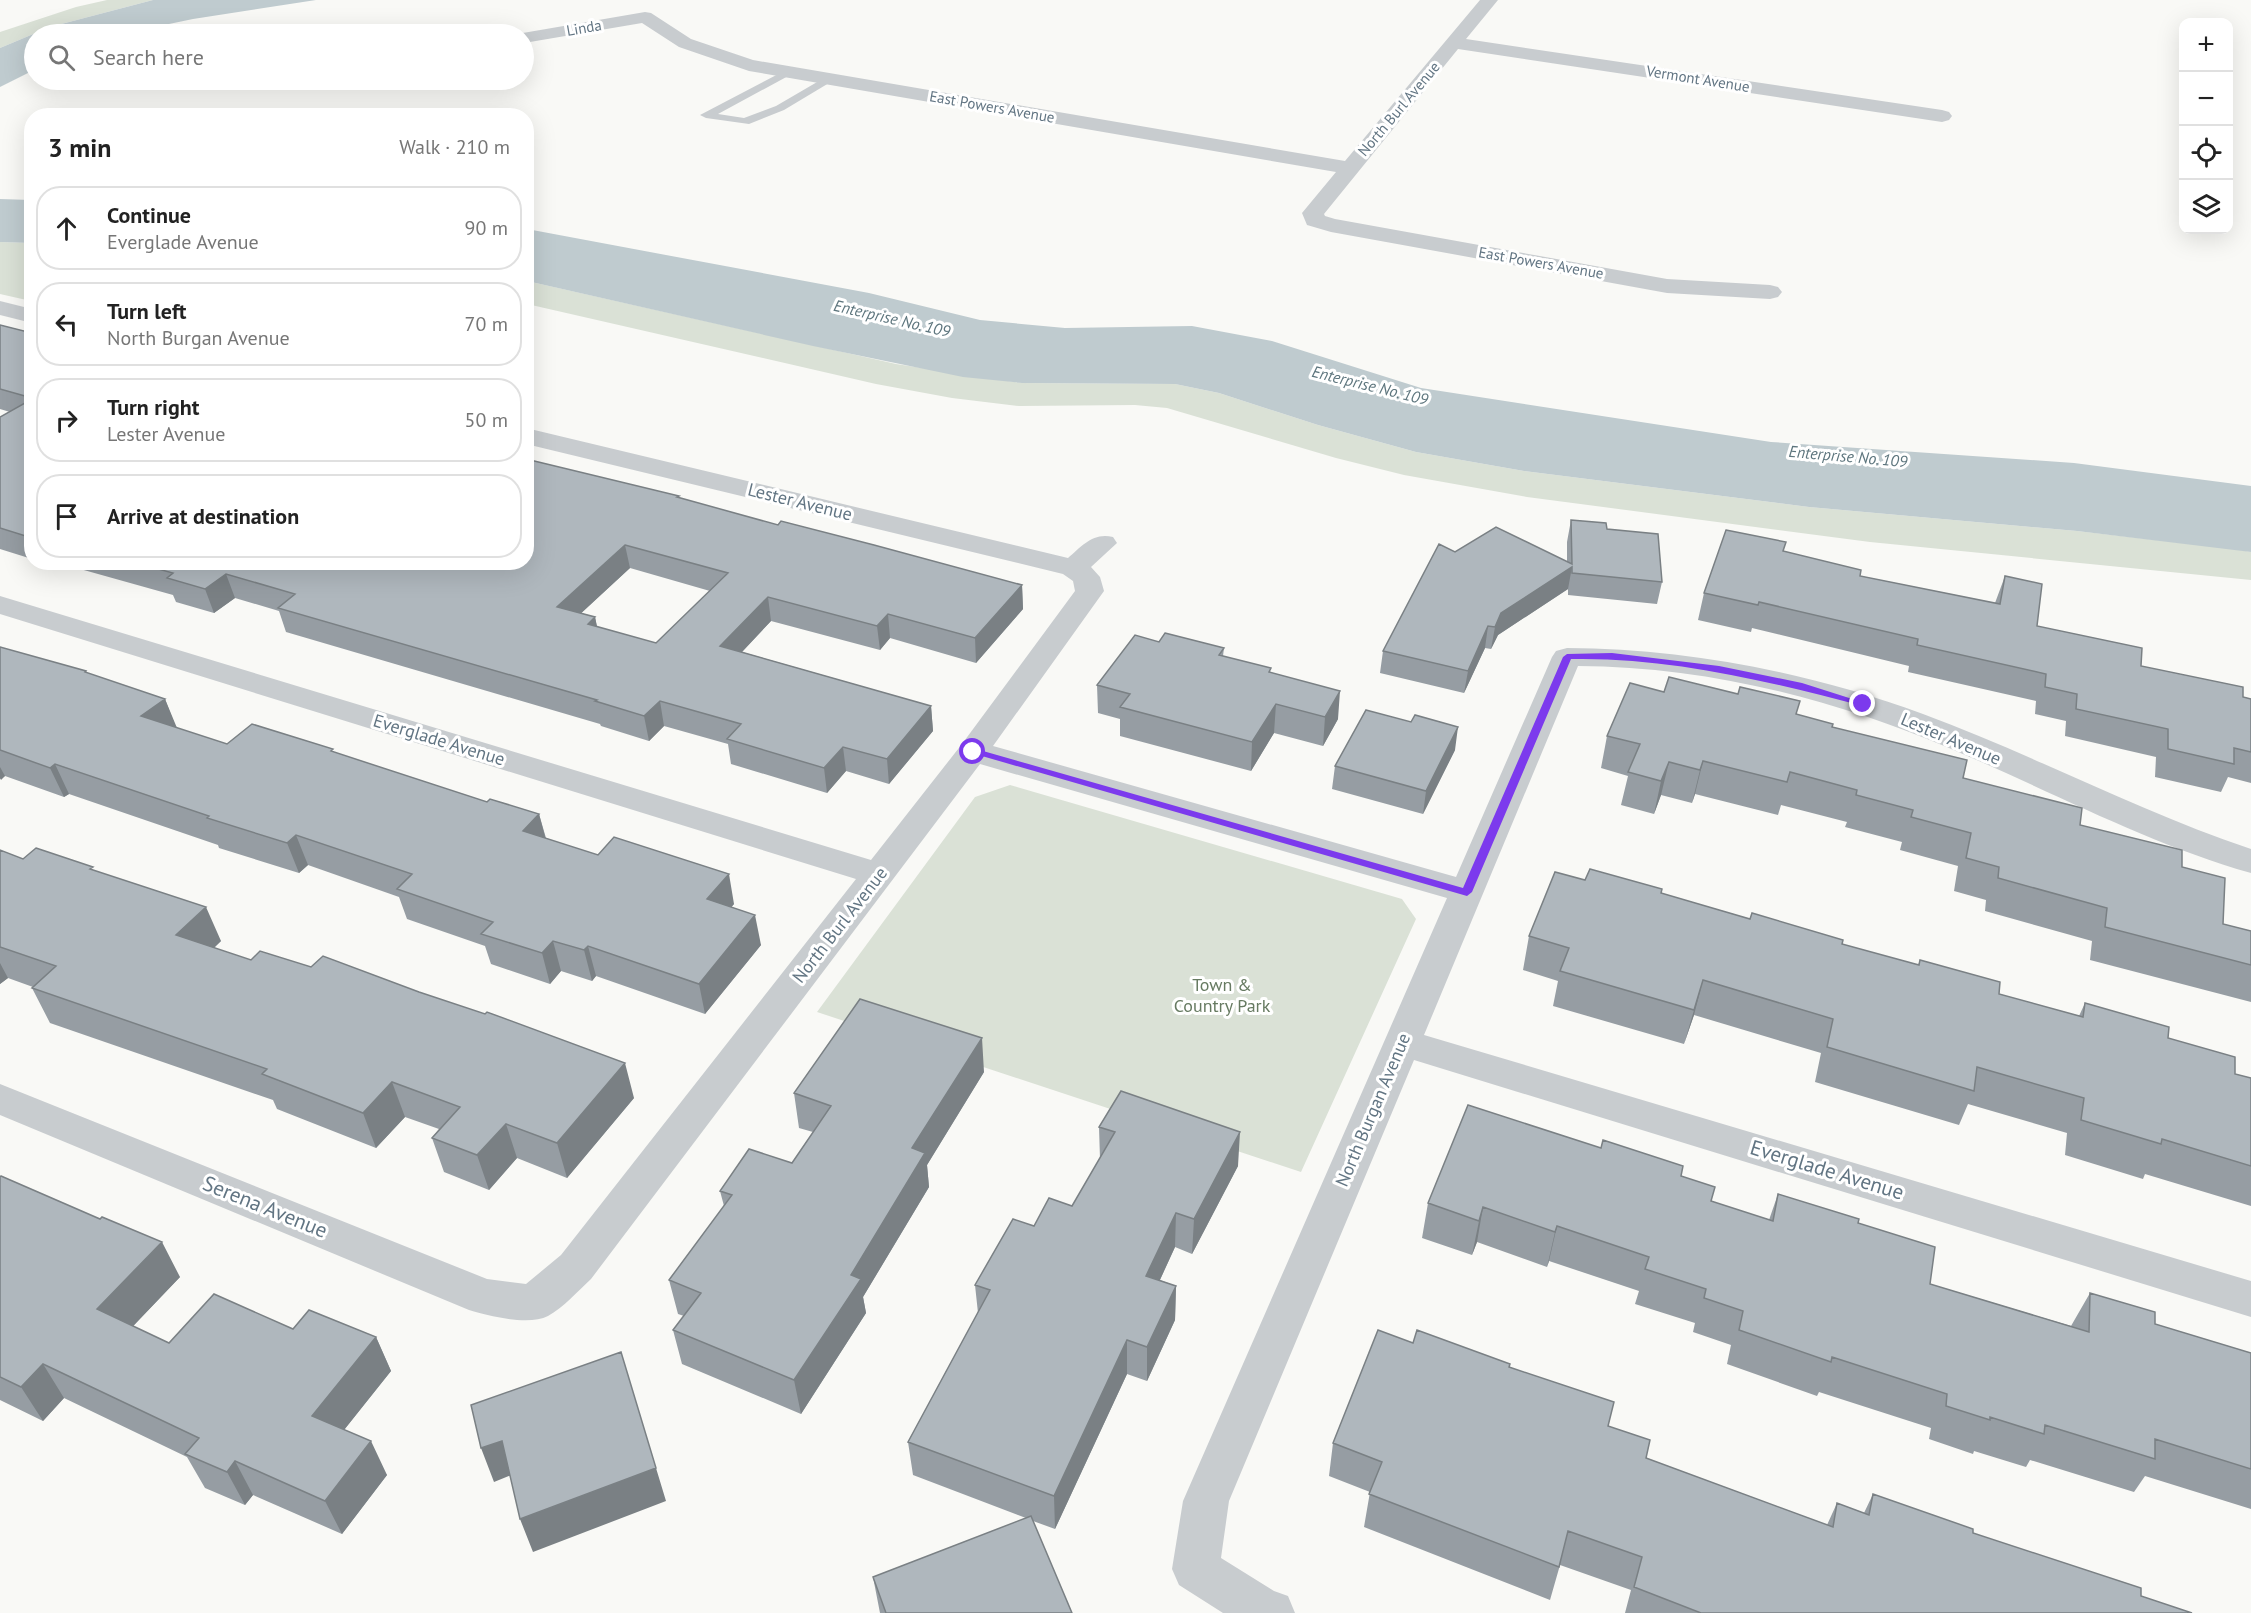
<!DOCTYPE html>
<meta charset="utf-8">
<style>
:root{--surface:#fff;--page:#f6f6f6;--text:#222;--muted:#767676;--line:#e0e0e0}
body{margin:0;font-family:"PT Sans",sans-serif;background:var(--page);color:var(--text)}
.controls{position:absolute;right:18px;top:18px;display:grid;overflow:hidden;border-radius:12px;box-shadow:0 6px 24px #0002}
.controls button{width:54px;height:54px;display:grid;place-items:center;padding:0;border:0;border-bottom:2px solid var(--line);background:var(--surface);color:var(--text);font:30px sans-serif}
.stop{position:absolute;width:18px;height:18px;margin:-14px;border:4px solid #7c3aed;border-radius:50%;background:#fff}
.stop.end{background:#7c3aed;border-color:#fff;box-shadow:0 2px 6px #0008}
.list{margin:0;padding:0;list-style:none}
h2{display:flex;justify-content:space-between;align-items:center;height:78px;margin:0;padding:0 24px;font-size:26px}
h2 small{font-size:20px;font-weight:400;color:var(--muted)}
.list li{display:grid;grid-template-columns:39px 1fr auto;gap:18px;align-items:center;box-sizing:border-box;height:84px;margin:0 12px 12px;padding:0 12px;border:2px solid var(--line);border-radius:24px}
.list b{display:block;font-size:22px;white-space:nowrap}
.list p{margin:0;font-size:20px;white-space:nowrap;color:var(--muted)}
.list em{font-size:20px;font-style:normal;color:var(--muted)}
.icon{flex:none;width:33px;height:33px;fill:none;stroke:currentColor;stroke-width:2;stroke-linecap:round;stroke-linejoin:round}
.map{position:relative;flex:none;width:2251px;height:1613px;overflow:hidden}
.search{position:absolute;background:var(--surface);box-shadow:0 6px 24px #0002;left:24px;top:24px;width:510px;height:66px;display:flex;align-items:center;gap:15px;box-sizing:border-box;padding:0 21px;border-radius:33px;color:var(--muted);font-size:22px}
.panel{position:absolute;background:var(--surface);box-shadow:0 6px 24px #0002;left:24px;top:108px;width:510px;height:462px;border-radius:24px}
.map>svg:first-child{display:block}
.green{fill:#dae1d6}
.water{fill:#bfcbcf}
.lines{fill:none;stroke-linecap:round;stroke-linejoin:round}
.lane{fill:#c8cccf;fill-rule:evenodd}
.street{fill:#c8cccf;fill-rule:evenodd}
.wall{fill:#969da3;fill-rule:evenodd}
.shaded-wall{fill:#7a8084}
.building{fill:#afb7bd;stroke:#7a8084;stroke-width:1.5;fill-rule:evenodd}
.route{fill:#7c3aed}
.labels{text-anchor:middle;stroke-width:6;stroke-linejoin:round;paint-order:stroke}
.far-street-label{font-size:15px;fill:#627583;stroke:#fff}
.far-water-label{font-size:16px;font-style:italic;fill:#5d757d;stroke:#fff}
.street-label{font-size:18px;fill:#627583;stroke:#fff}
.park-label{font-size:18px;fill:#667a61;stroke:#fff}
.near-street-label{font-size:21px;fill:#627583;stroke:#fff}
</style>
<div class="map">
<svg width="2251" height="1613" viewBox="0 0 2251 1613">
<rect width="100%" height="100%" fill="#f9f9f6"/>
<path class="green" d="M107 0H153L50 27 0 48V32L76 7Z
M0 242 31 243V301L0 294Z
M527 281 896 364 1022 383 1175 384 1219 393 1318 425 1416 452 1524 471 1809 507 2077 531 2235 549 2251 552V580L1870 542 1527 497 1404 475 1336 458 1167 408 1135 405 1019 406 952 398 876 384 527 304Z
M1010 785 1402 899 1416 919 1301 1172 817 1012 975 797Z"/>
<path class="water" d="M153 0H316L193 19 121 34H34V70L0 87V48L50 27Z
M0 199 31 200V243L0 242Z
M527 229 869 293 980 320 1065 328 1192 326 1272 341 1421 388 1771 442 2074 463 2251 486V552L2077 531 1809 507 1524 471 1416 452 1318 425 1219 393 1175 384 1022 383 963 377 813 346 527 281Z"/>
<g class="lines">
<path class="lane" d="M786 70 790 71V75L718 114 744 118 776 106 824 78 828 77 834 80 784 110 749 124 706 118 700 115Z"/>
<path class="street" d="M1480 0H1498L1466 39 1942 110 1949 112 1952 116 1949 120 1942 122 1458 49 1324 214 1325 216 1335 219 1667 279 1770 285 1778 287 1782 292 1778 297 1770 299 1667 293 1331 232 1307 225 1302 213 1336 172 749 71 679 47 642 23 524 43V34H517L645 12 651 13 691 39 753 60 1345 161Z
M0 301 32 309V323L0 315Z
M526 428 1068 558C1082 546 1093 532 1113 537L1117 543 1091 567 1100 577 1104 591 993 746 1456 877 1552 657 1556 651 1567 648C1689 649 1808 672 1923 714 2034 755 2138 811 2251 849V873C2146 843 2049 790 1949 748 1830 698 1708 667 1578 666L1424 1035 2251 1281V1317L1414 1060 1229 1501 1221 1558 1274 1591 1288 1596 1295 1613H1223L1179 1585 1172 1569 1183 1501 1447 898 980 764 591 1279C578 1291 563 1308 548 1316 529 1326 489 1316 469 1310L0 1115V1084L487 1279 526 1284 561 1255 856 879 0 614V596L871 860 962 744 1075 591 1073 581 1063 574 526 444Z"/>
</g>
<path class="wall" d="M0 325 32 333V559L0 549V417L10 412 0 409Z
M679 496V498L778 525 1022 585 1023 609 976 663 890 638 880 650 771 621 742 652 931 706 933 731 889 784 846 771 827 793 731 764 728 744 664 726 649 741 601 726 600 724 286 632 279 611 235 598 214 613 176 602 173 595 73 567 69 570 44 562H526ZM630 568 710 591 656 643 597 627 595 617 581 613Z
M1571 520 1607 529 1662 582 1657 604 1568 595V589L1498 635 1491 649 1485 648 1464 693 1380 673 1383 651 1455 552 1567 562V542Z
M1783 551 1860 576 1995 603 2005 576 2037 626 2141 666 2251 699V783L2228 777 2221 792 2155 777 2156 757 2065 736 2066 721 2035 714 2036 701 1908 672 1909 666 1752 628 1751 632 1698 620 1704 593Z
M1159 642 1224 648 1223 656 1271 672 1338 719 1323 746 1274 733 1251 771 1120 736V719L1098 713 1097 685Z
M0 647 87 673 165 699 176 728 227 744 334 752 487 802 539 814 546 838 734 904 731 907 761 945 705 1014 596 976 592 981 561 971 550 984 491 964 485 946 407 919 399 897 308 865 299 873 219 848 218 845 69 794 64 797 5 776 0 779Z
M1664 692 1796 714 1832 727 1963 778 2080 825 2182 867 2223 924 2251 931V1002L2090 960 2092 941 1985 911 1986 900 1954 891 1958 866 1900 850 1902 842 1845 827 1847 822 1781 805 1778 815 1695 794 1692 803 1661 795 1654 814 1621 805 1628 776 1601 768 1607 736Z
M1455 750 1423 814 1332 789 1335 766Z
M0 850 23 859 95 871 221 941 214 948 634 1098 567 1178 517 1158 489 1190 444 1172 432 1138 439 1129 405 1117 376 1148 277 1109 273 1100 50 1023 32 988 33 987 8 978 0 984Z
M1661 893 1750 919 1918 965 1920 960 1999 994 2079 1016 2085 1003 2168 1038 2235 1074 2251 1078V1206L2145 1174 2143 1179 2065 1155 2067 1133 1968 1104 1959 1125 1815 1082 1821 1053 1694 1015 1684 1044 1553 1006 1558 981 1523 970 1529 936Z
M984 1072 927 1165 929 1187 863 1297 866 1313 801 1414 682 1364 673 1330 684 1316 678 1314 669 1280 724 1206 720 1191 792 1163 813 1132 799 1128 794 1093Z
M1099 1127 1238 1166 1192 1254 1175 1247 1160 1280 1176 1286 1175 1320 1147 1381 1127 1374 1055 1529 1033 1521 1072 1613H880L873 1577 1026 1518 913 1475 908 1442 978 1313 975 1285 1034 1226 1072 1206 1100 1159Z
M1681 1176 1711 1201 1769 1220 1778 1194 1858 1223 1930 1284 2071 1326 2090 1293 2155 1324 2251 1353V1509L2145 1476 2134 1492 2030 1460 2026 1467 1974 1451 1973 1454 1929 1439 1931 1428 1819 1392 1817 1396 1727 1364 1731 1345 1693 1332 1695 1323 1635 1304 1639 1291 1549 1261 1547 1267 1477 1242 1472 1255 1422 1238 1428 1203Z
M0 1177 180 1277 133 1326 169 1343 293 1329 376 1337 391 1371 344 1430 387 1475 342 1534 253 1495 245 1505 205 1488 187 1457 64 1398 43 1421 0 1400Z
M1413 1343 1510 1367 1608 1426 1646 1458 1827 1525 1837 1503 1864 1513 1873 1494 1973 1533 2141 1596 2192 1613H1625L1631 1590 1560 1565 1550 1600 1364 1527 1370 1492 1329 1476 1333 1443Z"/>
<path class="shaded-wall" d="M625 545 630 568 562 631 557 607Z
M65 562H71L73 567 69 570Z
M1572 567 1568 589 1498 635 1491 649 1495 627 1501 613Z
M226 574 235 598 214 613 205 589Z
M1022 585 1023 609 976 663 975 638Z
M768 597 771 621 724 671 720 646Z
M888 614 890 638 880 650 877 626Z
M595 617 600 641 588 624Z
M1488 626 1485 648 1464 693 1468 671Z
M1340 691 1338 719 1323 746 1325 717Z
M165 699 177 728 141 716Z
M660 701 664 726 649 741 644 716Z
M1276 704 1274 733 1251 771 1252 742Z
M931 706 933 731 889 784 887 759Z
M1458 727 1455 750 1423 814 1426 791Z
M843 747 846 771 827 793 824 768Z
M1703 761 1695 794 1692 803 1700 770Z
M1669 762 1661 795 1654 814 1661 781Z
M55 764 69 794 64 797 50 768Z
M0 767 5 776 1 780 0 778Z
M539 814 547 844 523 831Z
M296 835 308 865 299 873 287 843Z
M729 874 734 904 713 929 707 899Z
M206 907 221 941 191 969 176 935Z
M755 915 761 945 705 1014 699 984Z
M553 941 561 971 550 984 542 953Z
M588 946 596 976 592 981 584 950Z
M0 963 8 978 0 984Z
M1703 980 1694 1015 1684 1044 1694 1010Z
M982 1038 984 1072 927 1165 929 1187 863 1297 866 1313 801 1414 794 1380 851 1275 912 1148Z
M625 1063 634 1098 567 1178 557 1143Z
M392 1082 405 1117 376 1148 363 1113Z
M506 1124 517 1158 489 1190 477 1155Z
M1240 1132 1238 1166 1192 1254 1194 1219Z
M1483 1207 1477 1242 1472 1255 1479 1221Z
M1176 1213 1175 1247 1146 1310V1276Z
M1557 1226 1549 1261 1547 1267 1555 1232Z
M162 1242 180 1277 117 1343 97 1309Z
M1176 1286 1175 1320 1147 1381V1347Z
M376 1337 391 1371 328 1450 312 1416Z
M1127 1340V1374L1055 1529 1054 1496Z
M43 1364 64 1398 43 1421 21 1387Z
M371 1441 387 1475 342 1534 325 1501Z
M502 1441 514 1474 494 1482 481 1448Z
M235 1461 253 1495 245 1505 227 1472Z
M656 1468 666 1501 533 1552 520 1519Z"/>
<path class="building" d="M0 325 32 333V398L0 389Z
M32 399V449L28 452 32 453V538L0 528V417Z
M526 459 679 496 677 497 778 525 781 521 874 545 1022 585 975 638 888 614 877 626 768 597 720 646 931 706 887 759 843 747 824 768 727 739 741 724 660 701 644 716 595 701 597 700 278 608 295 594 226 574 205 589 167 578 173 573 133 562H526ZM625 545 728 573 656 643 588 624 595 617 557 607Z
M1571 520 1606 523 1607 529 1658 534 1662 582 1572 573V567L1501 613 1495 627 1488 626 1468 671 1383 651 1439 544 1455 552 1496 527 1572 564Z
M1726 530 1786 542 1783 551 1861 570 1860 576 2000 604 2005 576 2042 584 2037 626 2142 648 2141 666 2243 687V697L2251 699V752L2234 748V764L2168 749V729L2076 709 2077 694 2045 687 2046 674 1917 645 1918 639 1759 602 1758 605 1704 593Z
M1165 633 1224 648 1219 655 1271 668 1269 672 1340 691 1325 717 1276 704 1252 742 1120 707 1130 694 1097 685 1135 635 1159 642Z
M0 647 86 671 85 672 165 699 141 716 227 744 252 724 333 749 331 751 487 802 490 799 539 814 523 831 598 855 614 837 729 874 707 899 755 915 699 984 588 946 584 950 553 941 542 953 481 934 493 922 397 889 412 874 296 835 287 843 207 818 209 816 55 764 50 768 0 750Z
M1669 677 1738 694 1740 687 1800 701 1796 714 1833 724 1832 727 1967 760 1963 778 2082 808 2080 825 2182 850V867L2225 878 2223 924 2251 931V965L2105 927 2107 908 1998 878 1999 867 1966 858 1971 833 1911 817 1913 810 1856 795 1857 790 1790 772 1787 782 1703 761 1700 770 1669 762 1661 781 1628 772 1640 744 1607 736 1630 683 1664 692Z
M1366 710 1411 722 1415 715 1458 727 1426 791 1335 766Z
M36 848 93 867 90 869 206 907 176 935 251 960 260 951 311 967 323 956 419 992 485 1014 487 1012 625 1063 557 1143 506 1124 477 1155 432 1138 460 1107 392 1082 363 1113 262 1074 267 1069 32 988 56 966 0 947V850L23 859Z
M1590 869 1662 889 1661 893 1750 919 1752 913 1843 940 1842 944 1919 965 1920 960 2000 982 1999 994 2083 1017 2085 1003 2169 1027 2168 1038 2235 1057V1074L2251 1078V1166L2162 1139 2161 1144 2081 1120 2084 1098 1977 1067 1974 1091 1827 1047 1833 1019 1703 980 1694 1010 1560 971 1569 948 1529 936 1555 872 1585 880Z
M860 999 982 1038 912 1148 925 1153 851 1275 861 1279 794 1380 673 1330 701 1293 669 1280 732 1195 720 1191 749 1149 792 1163 831 1106 794 1093Z
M1121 1091 1240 1132 1194 1219 1176 1213 1146 1276 1176 1286 1147 1347 1127 1340 1054 1496 908 1442 990 1290 975 1285 1013 1219 1034 1226 1049 1198 1072 1206 1115 1132 1099 1127Z
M1468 1105 1601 1148 1603 1140 1683 1166 1681 1176 1715 1187 1711 1201 1773 1221 1778 1194 1859 1219 1858 1223 1935 1247 1930 1284 2089 1332 2090 1293 2155 1312V1324L2251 1353V1469L2155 1439V1459L2045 1425 2044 1434 1990 1417V1420L1946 1406 1947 1394 1832 1357 1831 1362 1739 1330 1743 1311 1704 1298 1706 1289 1645 1269 1649 1257 1557 1226 1555 1232 1483 1207 1479 1221 1428 1203Z
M1 1176 100 1219 102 1217 162 1242 97 1309 169 1343 214 1294 293 1329 309 1310 376 1337 312 1416 371 1441 325 1501 235 1461 227 1472 185 1454 199 1438 43 1364 21 1387 0 1377V1177Z
M1378 1330 1413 1343 1417 1330 1510 1364 1509 1367 1614 1402 1608 1426 1650 1440 1646 1458 1833 1527 1837 1503 1869 1515 1873 1494 1973 1529V1533L2141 1588V1596L2192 1613H1701L1634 1587 1642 1557 1568 1531 1559 1567 1369 1494 1382 1462 1333 1443Z
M621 1352 656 1468 520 1519 502 1441 481 1448 471 1405Z
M1031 1516 1072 1613H886L873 1577Z"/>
<path class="route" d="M1612 653 1719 666 1802 683 1868 704 1863 706C1767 681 1670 657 1571 659L1472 892 1467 896 968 752 976 749 1463 888 1563 657 1567 654Z"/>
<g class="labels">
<g class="far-street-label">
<text transform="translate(584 28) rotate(-10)" y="5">Linda</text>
<text transform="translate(1698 79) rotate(9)" y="5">Vermont Avenue</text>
<text transform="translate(992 107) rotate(10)" y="5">East Powers Avenue</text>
<text transform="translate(1399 109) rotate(-50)" y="5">North Burl Avenue</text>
<text transform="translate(1541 263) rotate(10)" y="5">East Powers Avenue</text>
</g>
<g class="far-water-label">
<text transform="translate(892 318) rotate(13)" y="6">Enterprise No. 109</text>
<text transform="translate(1370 385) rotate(14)" y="6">Enterprise No. 109</text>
<text transform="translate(1848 456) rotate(5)" y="6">Enterprise No. 109</text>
</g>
<g class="street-label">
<text transform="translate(800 502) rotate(14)" y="6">Lester Avenue</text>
<text transform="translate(1951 739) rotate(23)" y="6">Lester Avenue</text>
<text transform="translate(439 740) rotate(17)" y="6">Everglade Avenue</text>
<text transform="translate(840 925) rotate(-52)" y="6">North Burl Avenue</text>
<text transform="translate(1373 1110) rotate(-67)" y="6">North Burgan Avenue</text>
</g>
<g class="park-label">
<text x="1222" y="991">Town &amp;<tspan x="1222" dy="21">Country Park</tspan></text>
</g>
<g class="near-street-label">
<text transform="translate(1827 1170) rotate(17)" y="7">Everglade Avenue</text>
<text transform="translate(265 1207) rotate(22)" y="7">Serena Avenue</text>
</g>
</g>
</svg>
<div class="controls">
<button>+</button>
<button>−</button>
<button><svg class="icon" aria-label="locate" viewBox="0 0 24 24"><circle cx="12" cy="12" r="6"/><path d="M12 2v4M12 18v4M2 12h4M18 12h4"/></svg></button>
<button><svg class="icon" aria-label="layers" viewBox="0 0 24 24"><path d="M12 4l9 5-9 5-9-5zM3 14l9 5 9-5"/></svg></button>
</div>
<div class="stop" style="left:973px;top:752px"></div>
<div class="stop end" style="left:1863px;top:704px"></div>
<div class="search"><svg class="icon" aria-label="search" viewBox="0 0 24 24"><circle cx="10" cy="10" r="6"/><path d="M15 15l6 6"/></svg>Search here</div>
<section class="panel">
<h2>3 min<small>Walk · 210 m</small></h2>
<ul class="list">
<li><svg class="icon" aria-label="ahead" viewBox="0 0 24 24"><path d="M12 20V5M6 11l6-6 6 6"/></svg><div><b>Continue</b><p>Everglade Avenue</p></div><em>90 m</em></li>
<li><svg class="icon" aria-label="left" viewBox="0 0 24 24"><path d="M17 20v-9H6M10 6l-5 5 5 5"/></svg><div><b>Turn left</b><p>North Burgan Avenue</p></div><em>70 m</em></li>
<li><svg class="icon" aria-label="right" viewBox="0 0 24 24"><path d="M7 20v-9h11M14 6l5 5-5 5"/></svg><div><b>Turn right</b><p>Lester Avenue</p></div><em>50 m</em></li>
<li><svg class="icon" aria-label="arrive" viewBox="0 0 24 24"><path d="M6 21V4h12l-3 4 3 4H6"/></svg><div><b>Arrive at destination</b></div></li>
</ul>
</section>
</div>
